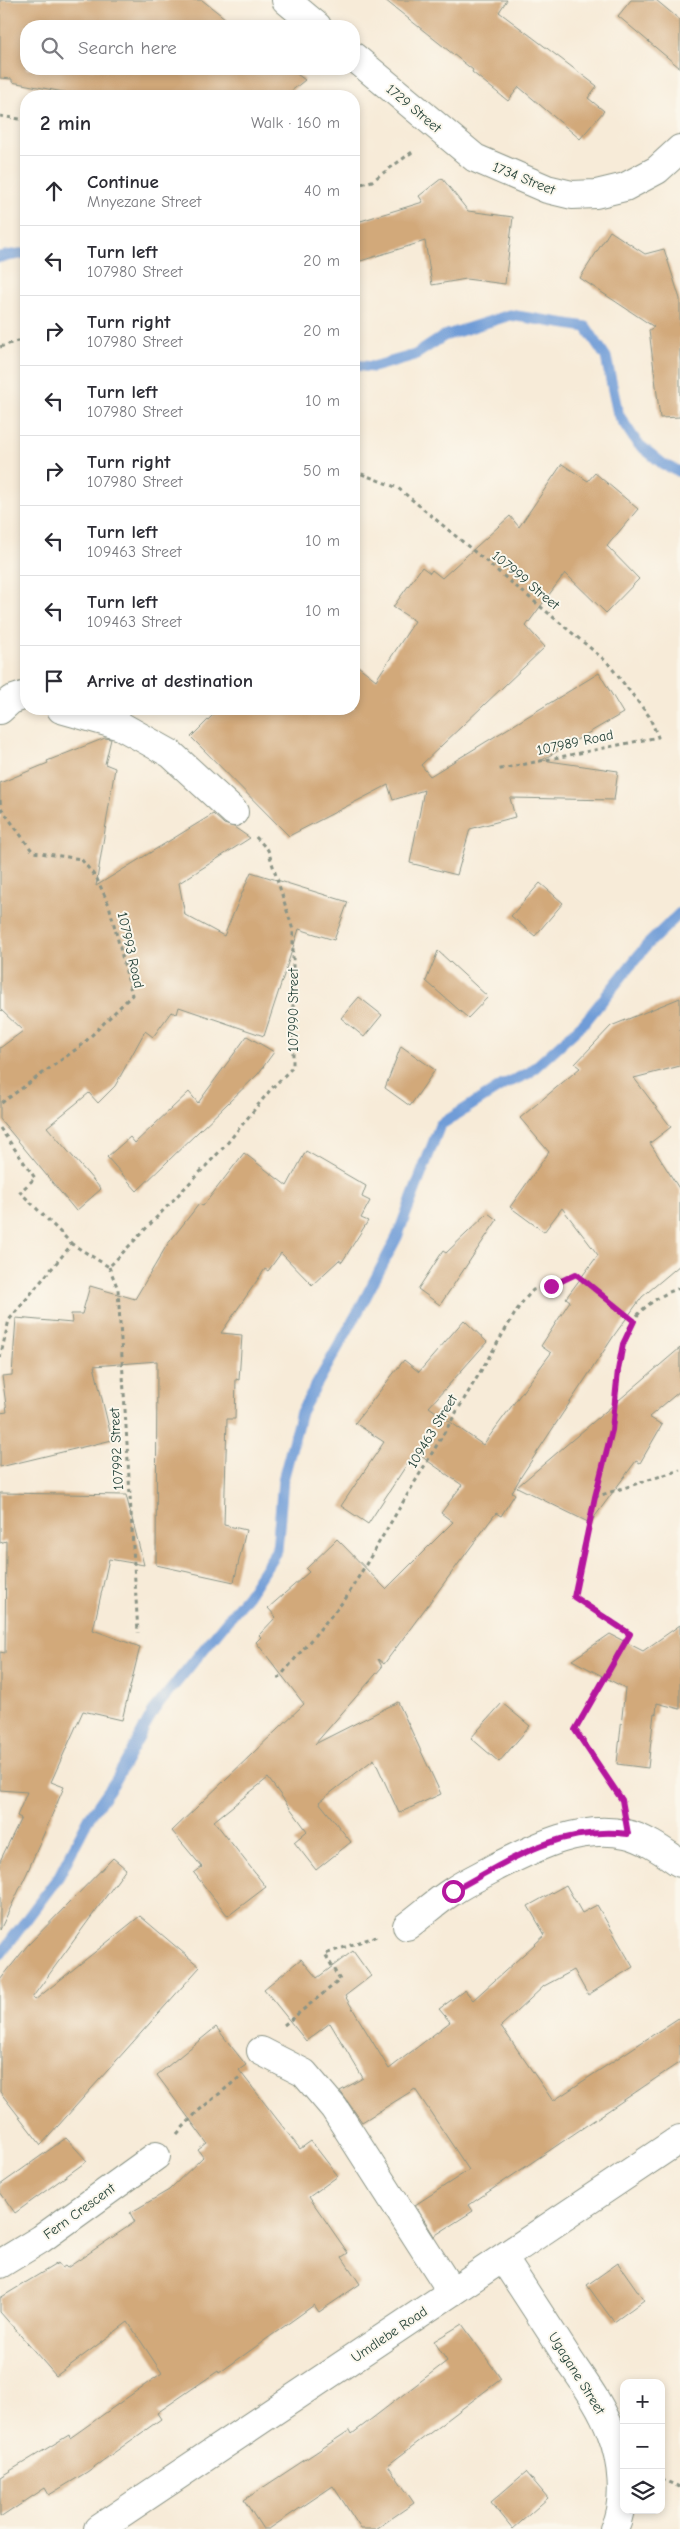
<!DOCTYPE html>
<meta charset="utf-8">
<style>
:root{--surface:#fff;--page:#f7f7f7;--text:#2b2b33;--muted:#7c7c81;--line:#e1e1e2}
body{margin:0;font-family:"Comic Neue",sans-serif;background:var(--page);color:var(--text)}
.controls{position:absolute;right:15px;bottom:15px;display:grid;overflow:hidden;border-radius:10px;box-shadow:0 2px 8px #0003}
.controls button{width:45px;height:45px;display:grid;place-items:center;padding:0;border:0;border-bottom:1px solid var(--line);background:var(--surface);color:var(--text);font:25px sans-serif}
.stop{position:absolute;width:15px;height:15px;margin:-11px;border:4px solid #b5179e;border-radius:50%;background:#fff}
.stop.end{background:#b5179e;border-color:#fff;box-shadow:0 1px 5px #0008}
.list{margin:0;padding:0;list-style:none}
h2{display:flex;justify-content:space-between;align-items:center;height:65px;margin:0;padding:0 20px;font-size:21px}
h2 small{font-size:16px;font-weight:400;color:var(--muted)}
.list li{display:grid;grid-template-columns:32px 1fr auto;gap:15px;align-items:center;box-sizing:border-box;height:70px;padding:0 20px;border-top:1px solid var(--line)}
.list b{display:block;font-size:19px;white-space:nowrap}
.list p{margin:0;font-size:16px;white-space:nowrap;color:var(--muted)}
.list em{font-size:16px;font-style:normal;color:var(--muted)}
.icon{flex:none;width:28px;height:28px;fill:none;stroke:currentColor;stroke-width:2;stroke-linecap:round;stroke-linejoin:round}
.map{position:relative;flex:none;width:680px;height:2529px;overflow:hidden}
.search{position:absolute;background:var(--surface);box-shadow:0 2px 8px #0003;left:20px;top:20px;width:340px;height:55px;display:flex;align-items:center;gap:12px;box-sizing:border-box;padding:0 18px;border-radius:20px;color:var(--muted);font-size:19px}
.panel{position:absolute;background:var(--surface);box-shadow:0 2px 8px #0003;left:20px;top:90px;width:340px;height:625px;border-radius:20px}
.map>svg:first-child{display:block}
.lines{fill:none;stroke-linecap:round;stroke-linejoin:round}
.stream{stroke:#6f9cd7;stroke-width:11}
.building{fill:#d2a97a}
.street-casing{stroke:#8b9486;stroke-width:30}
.path{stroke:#8b9486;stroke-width:3;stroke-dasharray:4 4;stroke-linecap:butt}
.street{stroke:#fff;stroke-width:28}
.route{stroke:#b5179e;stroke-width:6}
.labels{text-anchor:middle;stroke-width:4;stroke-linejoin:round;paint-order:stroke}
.street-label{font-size:14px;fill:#1f3d34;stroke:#fbf7ec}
</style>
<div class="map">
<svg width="680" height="2529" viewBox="0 0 680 2529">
<rect width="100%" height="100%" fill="#fbf7ec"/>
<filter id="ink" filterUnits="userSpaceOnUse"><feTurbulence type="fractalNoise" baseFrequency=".02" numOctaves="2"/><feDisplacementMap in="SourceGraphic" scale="10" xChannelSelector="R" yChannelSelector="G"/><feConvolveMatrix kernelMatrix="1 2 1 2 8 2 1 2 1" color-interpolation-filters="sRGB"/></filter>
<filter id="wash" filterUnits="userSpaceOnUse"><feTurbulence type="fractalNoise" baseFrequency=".0096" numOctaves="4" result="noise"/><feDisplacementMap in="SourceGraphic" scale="20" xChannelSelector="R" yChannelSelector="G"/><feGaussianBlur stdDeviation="1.12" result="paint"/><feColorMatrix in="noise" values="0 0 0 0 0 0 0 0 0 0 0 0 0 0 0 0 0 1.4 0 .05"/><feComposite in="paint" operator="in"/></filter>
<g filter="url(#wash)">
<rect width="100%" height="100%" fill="#f7ebd8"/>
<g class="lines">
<path class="stream" d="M0 257 26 253
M354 365 373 367 415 355 444 336 510 315 586 327 606 357 618 414 637 443 663 464 680 472
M0 1955 59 1876 89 1818 116 1780 154 1710 248 1595 277 1550 283 1480 301 1412 359 1310 397 1237 440 1125 503 1085 529 1073 585 1022 647 945 680 913"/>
</g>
<g id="blocks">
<path class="building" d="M0 0H202L235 26H26V69H290L305 80 285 96H84L12 82V79L0 78Z
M385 0H507L499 12 597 86 588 98 604 111 580 139 519 87 508 101 472 72 473 70Z
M631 0H656L680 20V68L618 16Z
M442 178 468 211 513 217 505 284 466 279 432 285 425 241 354 263V223L423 202 419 196Z
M610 231 645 254 664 249 680 299V417L660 418 649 330 654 327 580 278Z
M562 464 588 481 595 473 638 509 607 546 639 579 606 613 565 573 526 626 545 647 421 765 430 776 599 673 623 713 542 760 618 771 614 800 510 798 515 817 470 829 457 875 410 863 424 790 393 800 388 785 289 836 191 737 219 709H354V663L376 680 415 621 393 607 422 567 430 573 432 570 442 578 510 516 519 527Z
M105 738 111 739 105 764 115 768 96 886 213 814 224 824 234 827 250 838 179 883 185 915 224 936 251 872 348 902 334 940 299 929 264 1036 179 1007 177 1014 171 1012 153 1037 145 1031 115 1086 98 1103 89 1093 47 1127 101 1189 76 1211 0 1119V1048L23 1031 0 1009V783L48 763 47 761Z
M540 883 563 903 535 936 511 916Z
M438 951 488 997 468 1018 426 981Z
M359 997 382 1015 364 1037 341 1018Z
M680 998V1066L634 1078 671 1127 650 1143 680 1190V1265L642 1297 615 1334 522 1475 512 1492 515 1494 501 1516 496 1513 384 1664 378 1659 382 1667 315 1744 398 1702 441 1794 399 1813 374 1759 319 1802 351 1842 316 1870 294 1842 307 1831 268 1778 214 1821 266 1887 228 1916 194 1873 202 1867 172 1831 304 1704 256 1642 261 1637 259 1635 276 1617 268 1608 309 1572 306 1569 337 1539 386 1589 453 1522 441 1513 462 1485 415 1452 368 1524 341 1506 384 1442 355 1423 404 1360 419 1372 464 1320 487 1342 429 1407 483 1445 551 1353 541 1346 570 1301 566 1298 598 1255 562 1208 544 1232 510 1207 549 1152 520 1118 580 1068 575 1064 611 1026Z
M247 1036 274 1052 258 1074 137 1191 107 1157 130 1137 135 1143 189 1092 198 1103Z
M401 1046 435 1070 410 1106 385 1088Z
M306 1151 366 1186 362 1197 370 1201 361 1218 368 1221 342 1262 339 1260 312 1285 281 1253 268 1271 265 1269 221 1333 242 1335 239 1380 236 1379 235 1419H227L224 1525 246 1530 234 1582 156 1565 157 1361 94 1366 112 1440 0 1467V1413L7 1412 2 1376 12 1375 16 1318 72 1323 71 1314H82L90 1286 135 1299 167 1245 199 1204 203 1206 244 1153 287 1186Z
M488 1213 497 1220 440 1305 418 1289 443 1251 446 1253Z
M680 1348V1391L649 1417 662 1425 640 1463 636 1461 590 1523 517 1487Z
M0 1493 126 1495 144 1565 109 1559 93 1630 140 1647 122 1720 83 1711 51 1782 64 1787 27 1873 0 1930V1861L21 1818 17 1816 27 1792 0 1790V1652L5 1653 6 1541 0 1543Z
M680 1625V1709L657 1703 656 1714 654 1713 648 1768 617 1764 625 1688 572 1660 610 1634 643 1651Z
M502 1703 530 1726 499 1762 471 1738Z
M113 1858 126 1869 32 1998 35 2000 140 1916 200 1967 41 2145 0 2092V1980L27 1946Z
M566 1885 582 1913 597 1905 633 1967 588 1995 574 1970 544 1986 501 2026 553 2101 680 2017V2062L469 2205 473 2211 434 2236 415 2205 469 2170 415 2089 362 2122 340 2091 363 2078 330 2023 306 2041 264 1989 301 1959 317 1978 353 1951 371 1976 345 1996 389 2069 450 2022 439 2009 465 1990 473 2000 545 1935 528 1906Z
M216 2027 246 2065 239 2070 300 2149 311 2141 338 2176 309 2197 348 2253 342 2257 360 2284 319 2312 314 2305 219 2373 218 2371 157 2413 161 2419 87 2472 49 2495 45 2488 0 2518V2477L69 2435 70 2438 162 2373 128 2322 56 2376 0 2312V2298L58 2263 62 2268 65 2266 67 2268 135 2222 130 2213 169 2190 203 2157 198 2150 207 2143 157 2075Z
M66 2138 87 2161 15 2213 0 2192V2185Z
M618 2263 644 2300 614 2322 587 2285Z
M462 2324 501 2379 388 2465 414 2503 376 2529H361L333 2486 269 2529H263L244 2500 350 2430 352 2434 447 2361 434 2341Z
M526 2472 548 2498 513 2529 491 2502Z"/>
</g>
</g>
<g filter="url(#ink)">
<use href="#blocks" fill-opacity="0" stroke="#8b9486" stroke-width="1"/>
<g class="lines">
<defs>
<path id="street" d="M286 0 317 26
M354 57 475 158 547 189 572 195 596 194 625 187 657 170 680 149
M61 709 121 726 171 754 234 812
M0 710 11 700 26 695
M407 1926C422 1915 437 1901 453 1891 466 1882 482 1875 496 1867 536 1847 580 1824 626 1834 645 1838 664 1852 680 1863
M261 2051 304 2073 334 2108 452 2292
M503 2258C526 2293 549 2328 571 2363 586 2385 602 2407 611 2432 622 2460 627 2501 614 2529
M0 2264 41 2239 156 2156
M98 2529 680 2139"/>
</defs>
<use href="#street" class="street-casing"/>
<path class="path" d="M0 116 26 120
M354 186 372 181 415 150
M0 347 26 338
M354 471 398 488 607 662 649 716 658 737 496 770
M0 800 1 808 33 852 81 859 97 879 109 905 132 995 82 1045 0 1104
M0 1128 35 1178 20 1192 72 1244
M109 1267 118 1289 138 1633
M0 1358 9 1320 72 1244 109 1267 225 1146 271 1089 293 1067V930L268 850 254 835
M595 1497 680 1470
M278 1679 346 1598 520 1305 533 1290 551 1286 576 1274 634 1321
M622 1800 575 1730 630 1633 574 1597C581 1563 587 1530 595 1497 600 1475 608 1453 612 1431 619 1394 615 1358 632 1323 641 1307 663 1293 680 1288
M284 2025 340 1980 325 1954 377 1936
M177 2134 197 2112 241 2076
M661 2479 680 2487"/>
<use href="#street" class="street"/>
</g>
</g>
<g class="lines" filter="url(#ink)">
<path class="route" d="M453 1891C512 1859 558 1826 628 1834L622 1800 575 1730 630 1634 574 1597 595 1497 612 1430 618 1370 623 1344 634 1321 576 1274 551 1286"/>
</g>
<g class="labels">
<g class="street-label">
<text transform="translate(414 108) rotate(40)" y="5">1729 Street</text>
<text transform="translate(524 178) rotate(22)" y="5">1734 Street</text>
<text transform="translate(526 580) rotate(40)" y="5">107999 Street</text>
<text transform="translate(575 742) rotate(-12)" y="5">107989 Road</text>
<text transform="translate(131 950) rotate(77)" y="5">107993 Road</text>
<text transform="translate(293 1010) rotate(-90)" y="5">107990 Street</text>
<text transform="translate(432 1431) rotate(-59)" y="5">109463 Street</text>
<text transform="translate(116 1449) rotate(-93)" y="5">107992 Street</text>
<text transform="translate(79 2211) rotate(-36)" y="5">Fern Crescent</text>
<text transform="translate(389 2334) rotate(-34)" y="5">Umdlebe Road</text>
<text transform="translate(577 2373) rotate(58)" y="5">Ugagane Street</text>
</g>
</g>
</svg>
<div class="controls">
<button>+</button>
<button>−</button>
<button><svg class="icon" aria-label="layers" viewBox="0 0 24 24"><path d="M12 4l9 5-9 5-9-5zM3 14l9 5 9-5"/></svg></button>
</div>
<div class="stop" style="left:453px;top:1891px"></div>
<div class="stop end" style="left:551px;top:1286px"></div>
<div class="search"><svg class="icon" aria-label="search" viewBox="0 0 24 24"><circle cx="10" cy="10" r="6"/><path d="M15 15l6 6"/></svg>Search here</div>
<section class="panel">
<h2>2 min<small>Walk · 160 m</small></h2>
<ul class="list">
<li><svg class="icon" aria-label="ahead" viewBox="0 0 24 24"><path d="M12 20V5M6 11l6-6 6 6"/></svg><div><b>Continue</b><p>Mnyezane Street</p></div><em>40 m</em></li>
<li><svg class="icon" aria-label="left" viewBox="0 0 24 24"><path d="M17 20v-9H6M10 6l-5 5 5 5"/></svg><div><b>Turn left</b><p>107980 Street</p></div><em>20 m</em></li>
<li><svg class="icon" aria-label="right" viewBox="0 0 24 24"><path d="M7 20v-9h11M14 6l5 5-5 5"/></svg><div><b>Turn right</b><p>107980 Street</p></div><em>20 m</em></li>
<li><svg class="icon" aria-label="left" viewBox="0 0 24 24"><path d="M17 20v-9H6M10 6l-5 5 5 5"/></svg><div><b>Turn left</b><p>107980 Street</p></div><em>10 m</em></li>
<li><svg class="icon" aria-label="right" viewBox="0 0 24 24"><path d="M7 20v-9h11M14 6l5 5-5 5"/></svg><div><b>Turn right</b><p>107980 Street</p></div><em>50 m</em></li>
<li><svg class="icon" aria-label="left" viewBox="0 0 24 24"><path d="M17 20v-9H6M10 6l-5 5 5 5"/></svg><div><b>Turn left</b><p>109463 Street</p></div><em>10 m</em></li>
<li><svg class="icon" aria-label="left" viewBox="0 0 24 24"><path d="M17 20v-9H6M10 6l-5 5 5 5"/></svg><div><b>Turn left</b><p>109463 Street</p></div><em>10 m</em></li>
<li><svg class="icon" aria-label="arrive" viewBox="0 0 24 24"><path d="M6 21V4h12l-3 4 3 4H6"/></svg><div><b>Arrive at destination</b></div></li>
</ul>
</section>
</div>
